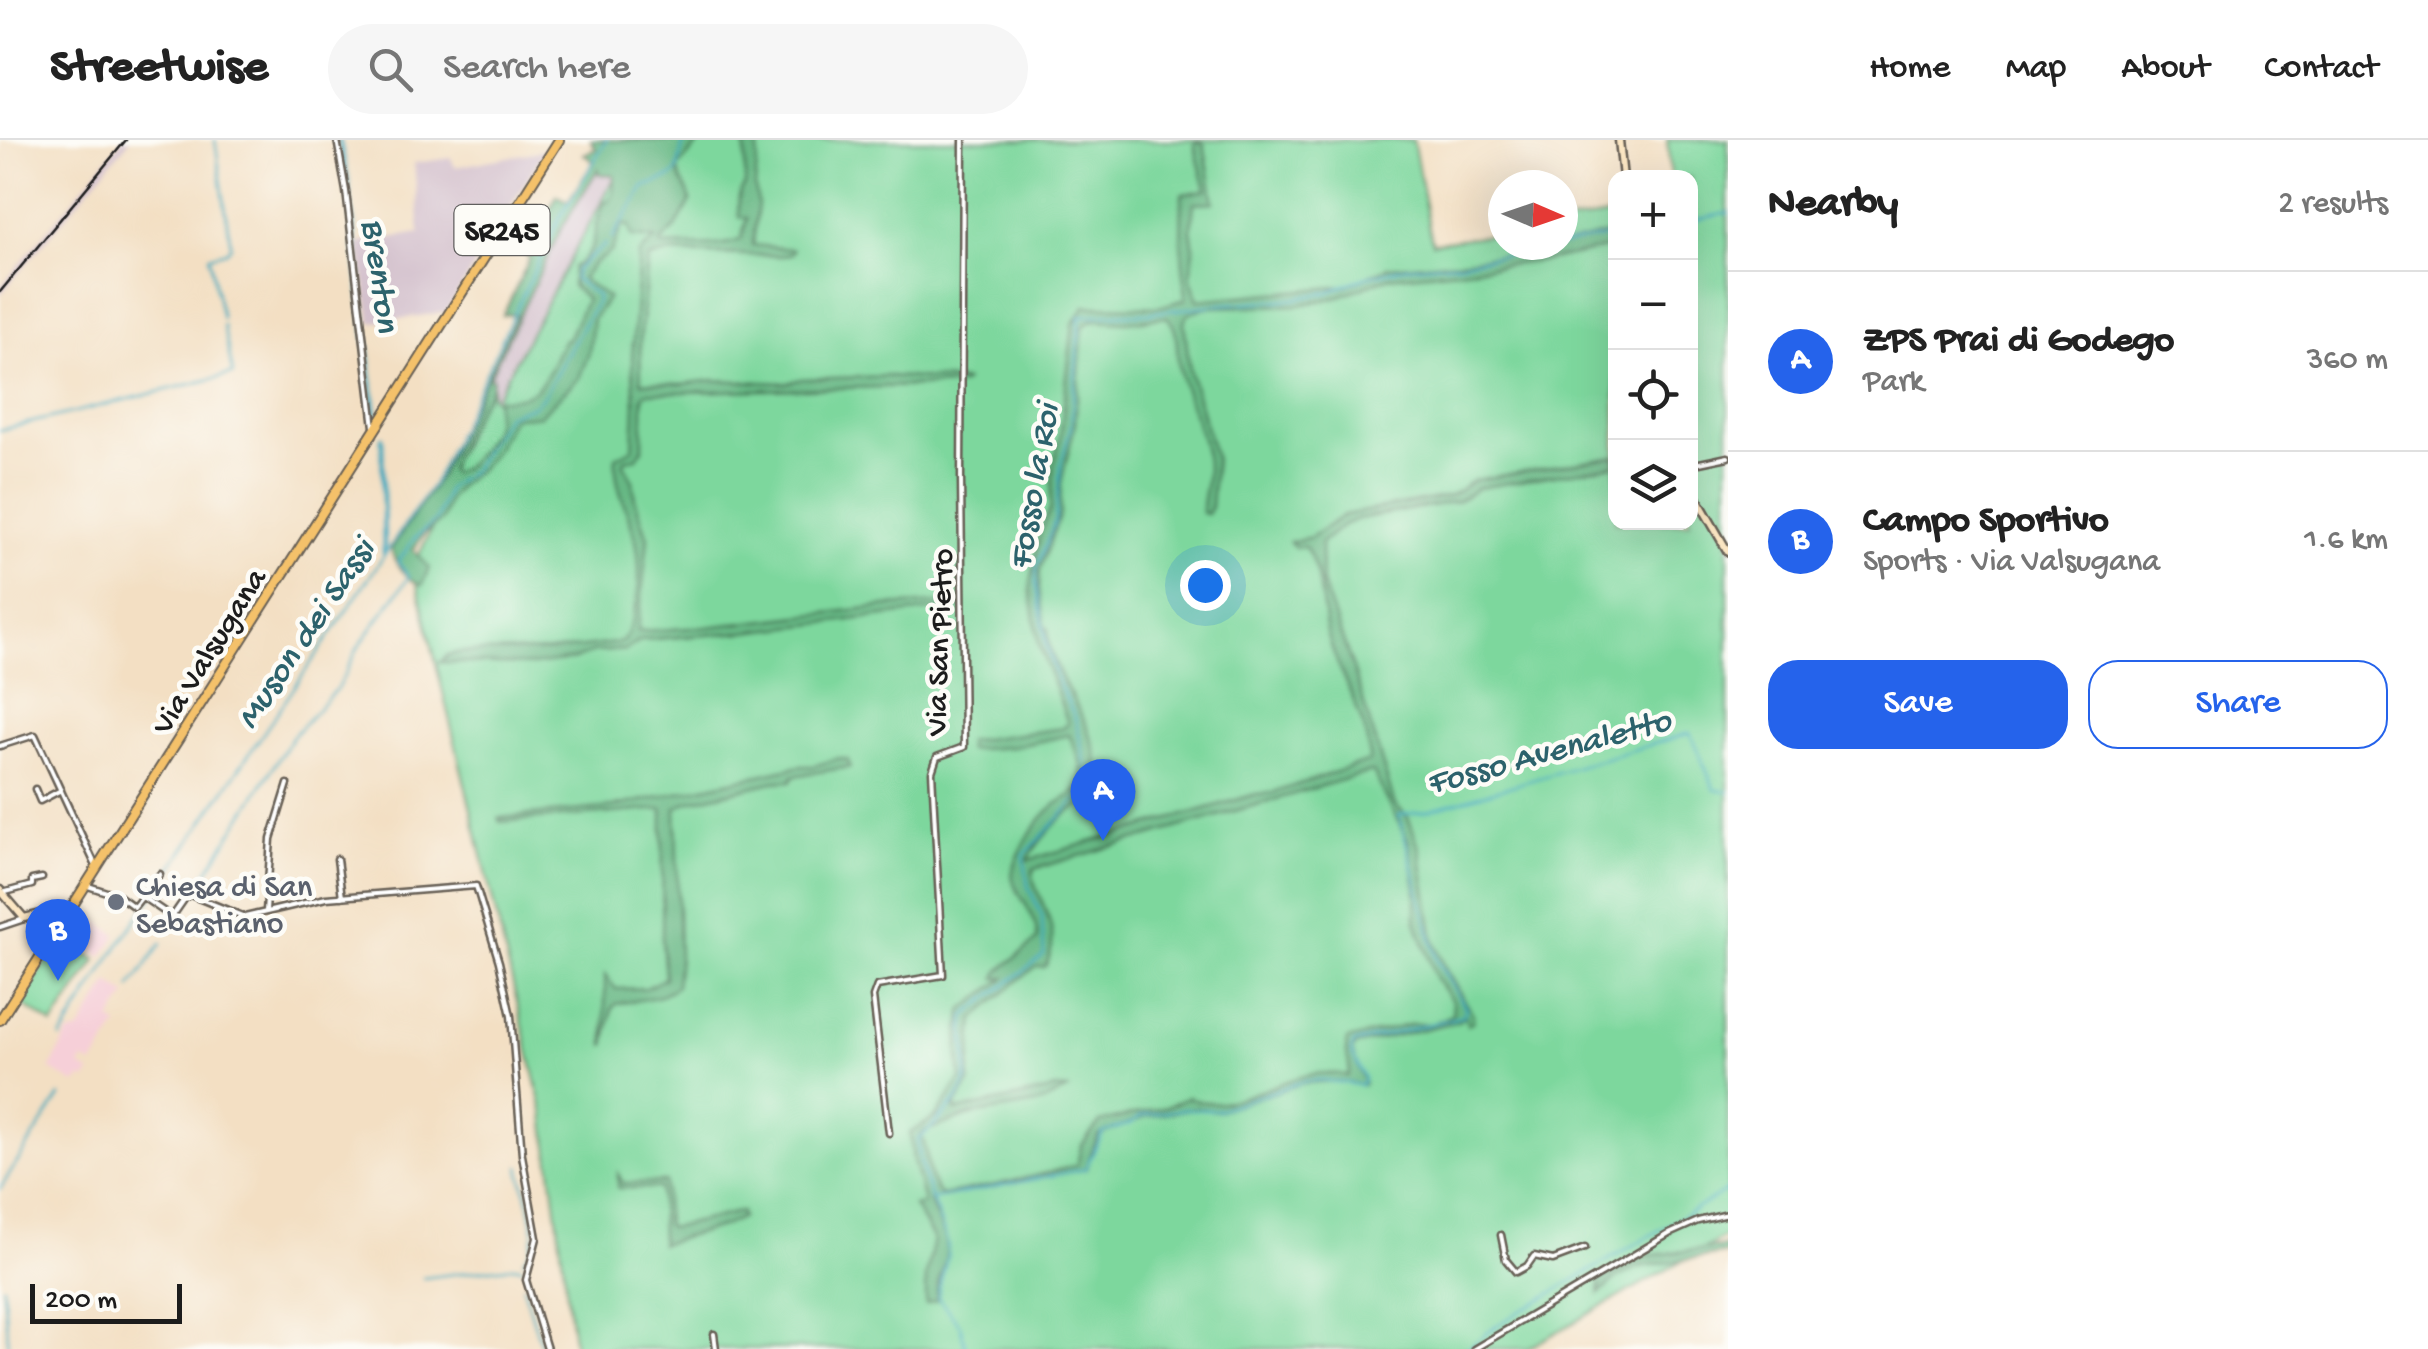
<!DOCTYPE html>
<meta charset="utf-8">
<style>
:root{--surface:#fff;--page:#f6f6f6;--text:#222;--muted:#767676;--line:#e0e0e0;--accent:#2563eb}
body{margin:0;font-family:"Gochi Hand",sans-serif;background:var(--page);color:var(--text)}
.controls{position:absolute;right:30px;top:30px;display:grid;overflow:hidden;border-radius:20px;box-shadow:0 10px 40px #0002}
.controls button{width:90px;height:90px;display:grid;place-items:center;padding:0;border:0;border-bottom:2px solid var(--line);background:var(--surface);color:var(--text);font:50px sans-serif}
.compass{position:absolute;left:1488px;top:30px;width:90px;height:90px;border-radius:50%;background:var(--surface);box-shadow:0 10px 40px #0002;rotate:92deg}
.scale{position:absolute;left:30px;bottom:25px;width:152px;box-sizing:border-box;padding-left:10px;border:5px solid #1c1c1c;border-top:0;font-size:28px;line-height:35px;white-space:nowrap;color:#1c1c1c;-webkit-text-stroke:8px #fdfcf7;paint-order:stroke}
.you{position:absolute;left:1205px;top:445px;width:35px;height:35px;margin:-25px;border:8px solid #fff;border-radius:50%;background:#1a73e8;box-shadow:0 0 0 15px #1a73e833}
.badge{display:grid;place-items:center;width:65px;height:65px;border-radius:50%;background:var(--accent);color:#fff;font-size:32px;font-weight:700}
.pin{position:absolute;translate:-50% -82px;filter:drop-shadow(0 2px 5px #0008)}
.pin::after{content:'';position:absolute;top:52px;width:35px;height:30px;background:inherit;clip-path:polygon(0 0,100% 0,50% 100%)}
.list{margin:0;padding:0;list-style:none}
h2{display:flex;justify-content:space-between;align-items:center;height:130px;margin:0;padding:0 40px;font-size:42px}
h2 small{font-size:32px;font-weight:400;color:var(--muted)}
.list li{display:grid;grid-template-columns:65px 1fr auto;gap:30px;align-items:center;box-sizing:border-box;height:180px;padding:0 40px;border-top:2px solid var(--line)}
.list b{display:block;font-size:38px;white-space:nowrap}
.list p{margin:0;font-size:32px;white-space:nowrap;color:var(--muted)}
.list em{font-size:32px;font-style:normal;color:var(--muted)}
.actions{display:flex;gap:20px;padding:30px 40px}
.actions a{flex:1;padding:22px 0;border:2px solid var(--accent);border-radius:30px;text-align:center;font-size:35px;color:var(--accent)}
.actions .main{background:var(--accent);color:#fff}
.icon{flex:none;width:55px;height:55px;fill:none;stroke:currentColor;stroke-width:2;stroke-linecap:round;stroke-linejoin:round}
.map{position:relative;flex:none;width:1728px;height:1209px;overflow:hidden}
header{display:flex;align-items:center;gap:60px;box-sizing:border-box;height:140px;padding:0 50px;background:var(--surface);border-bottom:2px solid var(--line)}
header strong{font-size:48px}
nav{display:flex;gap:55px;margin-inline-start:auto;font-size:35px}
.search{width:700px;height:90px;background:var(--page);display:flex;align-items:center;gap:25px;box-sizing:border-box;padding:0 35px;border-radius:55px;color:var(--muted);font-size:38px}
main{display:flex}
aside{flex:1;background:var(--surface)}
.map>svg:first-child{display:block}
.built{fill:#f6cfd8}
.industrial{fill:#d1bdca}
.green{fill:#7dd79d;stroke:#4c7a5c;stroke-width:2.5}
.forest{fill:#66b884;stroke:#416a50;stroke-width:2.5;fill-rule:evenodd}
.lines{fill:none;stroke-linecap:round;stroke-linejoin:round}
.stream{stroke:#3da9bd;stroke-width:2.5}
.canal{stroke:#3da9bd;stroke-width:5}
.street-casing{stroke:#676056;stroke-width:9}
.secondary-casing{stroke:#676056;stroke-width:11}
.primary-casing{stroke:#676056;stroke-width:12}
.street{stroke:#fff;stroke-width:4}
.secondary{stroke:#fbe6c3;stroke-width:6}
.primary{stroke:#f4c16a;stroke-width:8}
.rail{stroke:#1c1c1c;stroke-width:2.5}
.worship-dot{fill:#6b7280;stroke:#fdfcf7;stroke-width:4}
.labels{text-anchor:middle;stroke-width:9;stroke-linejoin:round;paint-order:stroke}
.shield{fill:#fdfcf7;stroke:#605f5e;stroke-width:2.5}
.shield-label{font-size:30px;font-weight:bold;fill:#1c1c1c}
.street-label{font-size:32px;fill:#1c1c1c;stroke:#fdfcf7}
.worship-label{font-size:32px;fill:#5b616d;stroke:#fdfcf7;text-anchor:start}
.water-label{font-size:35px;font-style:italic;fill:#2c626c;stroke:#fdfcf7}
</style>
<header>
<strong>Streetwise</strong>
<div class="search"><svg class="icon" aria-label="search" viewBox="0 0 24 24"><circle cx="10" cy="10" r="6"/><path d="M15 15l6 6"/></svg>Search here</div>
<nav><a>Home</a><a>Map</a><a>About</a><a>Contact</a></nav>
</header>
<main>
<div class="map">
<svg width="1728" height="1209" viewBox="0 0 1728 1209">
<rect width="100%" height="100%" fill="#fdfcf7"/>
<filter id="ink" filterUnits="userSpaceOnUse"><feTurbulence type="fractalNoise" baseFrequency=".01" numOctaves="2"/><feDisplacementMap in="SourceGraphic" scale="20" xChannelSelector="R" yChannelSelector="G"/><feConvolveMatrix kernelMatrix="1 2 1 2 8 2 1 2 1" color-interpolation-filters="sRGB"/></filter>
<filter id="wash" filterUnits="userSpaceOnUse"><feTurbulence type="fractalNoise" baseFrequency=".0048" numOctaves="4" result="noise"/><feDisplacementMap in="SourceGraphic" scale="40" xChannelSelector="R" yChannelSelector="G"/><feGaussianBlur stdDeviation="2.25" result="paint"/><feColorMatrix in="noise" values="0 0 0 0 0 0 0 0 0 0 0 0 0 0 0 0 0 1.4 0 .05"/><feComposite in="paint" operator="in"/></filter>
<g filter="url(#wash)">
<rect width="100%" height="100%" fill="#f3dfc3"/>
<path class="built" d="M81 769 117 795 102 817 66 791Z
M109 843 127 855 111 880 118 886 92 925 84 920 80 926 91 933 86 940 82 938 75 944 50 929 68 894 79 891Z"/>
<path class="industrial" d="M122 0H130L0 155V148Z
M545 10 446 172 371 183 359 103 420 93 414 23 451 18 455 27Z
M599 27 614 35 613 54 503 259 492 258 493 240 488 239 561 89Z"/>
<path class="green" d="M635 0H1413L1432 103 1503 93V105H1563V83L1615 75 1616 382H1690V38L1671 37 1667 0H1728V1095L1527 1209H574L544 975 413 427 458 334 450 333 449 329 480 264 492 249V258H495Z
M63 797 96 820 53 885 19 862Z"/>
<path class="forest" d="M591 0H702L678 28C677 42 691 48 690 63L675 88 660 103 662 106C683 104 723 109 741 99L747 78 739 77C738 66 737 53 745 45V0H759L755 47 758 64 753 105 793 109 792 113 783 116 668 113 648 120 640 204 641 242 680 244 714 240 786 243 801 239 891 236 965 241 961 245 646 253 643 256V308L637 318 625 320 624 324 633 341 635 359 648 398 638 491 706 487 886 466 959 462 963 463V467L746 492 641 500 626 510 593 512 576 519 533 525 440 522 448 515 461 512 550 511 616 503 623 501C640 474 643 424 634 393 627 370 613 342 616 317L633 308 635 263 632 218 639 114 655 99 632 97 629 86 622 85 612 111 593 125 582 139 608 158 593 179 589 213 579 238 539 276 513 277 495 311 481 328 460 345 449 359 442 380 425 393 413 410 429 428 422 445C407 441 396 423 391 409L438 339 517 174 503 175 530 118 526 115C540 97 545 75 557 55L568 61 594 22 584 14 596 9ZM598 29 599 34 614 35 613 54 608 61H605C592 83 600 116 573 127L572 146 586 159 568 199H564C544 233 549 260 496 259 494 267 497 276 495 284 490 299 466 332 451 333L449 329C457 308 467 288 478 268 484 257 492 252 493 239L489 238 561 89Z
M1198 1 1204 4 1214 62 1194 63 1191 90 1194 108 1190 136 1198 160 1345 146 1388 127 1460 121 1546 109 1615 92V107L1544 121 1390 137 1334 158 1299 165 1209 167 1188 174 1184 182 1190 231 1215 318 1211 367 1207 374 1202 373C1201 357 1208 343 1207 327 1205 293 1186 262 1179 229 1175 211 1181 192 1167 177L1126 182 1092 180 1083 187 1075 284 1061 343 1060 373 1040 430 1039 449 1045 488H1048C1046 541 1112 592 1095 648 1091 662 1079 666 1068 673 1057 680 1033 708 1028 720L1256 654 1272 653 1369 621C1370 577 1332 528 1325 482 1322 459 1318 426 1305 407H1295L1290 402 1311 397 1344 375 1449 356C1460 352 1464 344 1475 340L1615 316V325L1478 348 1458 361 1358 379 1343 385 1321 403 1322 443 1353 528 1395 665 1408 677 1420 709 1434 801 1446 830 1473 874V881L1468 885 1465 876 1458 881 1356 905 1352 911 1364 941 1363 945 1332 941 1303 943 1217 971 1196 968 1145 977 1098 996 1086 1029 930 1060C933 1075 945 1090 947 1105 949 1124 934 1141 937 1160L926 1164V1135L934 1100 914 1066 924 1063 913 1020 910 993 937 976 961 939 958 909 962 871 1005 838H996L999 831 1037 800C1039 771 1007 748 1013 730 1021 706 1036 682 1055 665 1063 659 1075 655 1080 646 1087 631 1075 608 1069 595L1013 607 968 610 967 601 1063 588 1068 583 1039 504 1030 448 1040 392 1050 369 1053 325 1060 298 1073 184 1085 166 1159 167 1186 159 1181 102 1182 54 1206 50 1194 4ZM1367 633 1373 632 1408 701 1416 749V782L1436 839 1453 862 1452 875 1432 884H1412L1347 900C1343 913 1353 924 1348 936 1292 919 1238 981 1188 957L1167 967 1100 982 1081 1006 1077 1025C1033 1037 986 1048 941 1055 924 1040 931 1014 921 995L925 991 971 975 1042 963 1067 950 1055 949 956 971 954 968 969 944 974 879 1022 837 1036 827H1045C1069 783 1026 750 1034 729Z
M839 618 848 620 850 627 793 636 791 641 773 642 688 662 676 668 679 817 676 847 657 857 616 864 612 869 605 906V835L616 849 646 848 665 838 662 801 663 669 500 682 499 678 612 667 800 626H814Z
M618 1034 623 1043 665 1042 666 1085 670 1088 734 1073 741 1072 742 1077 724 1086 661 1104 660 1048H618Z
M1728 1106V1113L1639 1127 1617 1138 1599 1154 1600 1141 1645 1116Z"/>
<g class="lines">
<path class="stream" d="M215 0 231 106 227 111 209 116 222 179
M1690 81 1728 73
M612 98 644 47 671 37 677 31 684 0
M1563 105 1616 95
M0 290 233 234 223 185
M194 753 292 597 338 547 359 506 409 437 398 422 414 399 436 380 448 348 472 330 507 275 535 265 544 255 597 161V156L574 139 576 130 606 104
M178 778 191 757
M171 789 176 781
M131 847 161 804
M61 898 111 817 434 342 559 79 607 0
M520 1027C524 1052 546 1102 523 1120
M0 1049 60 956
M931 1060 1085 1029 1103 993 1132 983 1142 976 1185 969 1218 970 1302 942 1322 940 1361 945 1364 938 1351 911 1354 903 1463 876 1466 868 1437 821 1399 675 1427 671 1690 593 1715 650 1728 651
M423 1138 514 1126 523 1128
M3 1146 8 1209
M523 1146 541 1205
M966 1209 960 1185 938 1158C938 1141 951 1118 947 1102 937 1068 919 1036 918 1000 931 988 962 960 966 943 970 922 962 898 965 876L1044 815 1042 776 1028 746 1024 715 1080 656 1089 639 1075 577 1058 542 1047 507 1036 442 1037 427 1055 381 1061 323 1071 286 1080 176 1151 173 1214 165 1295 159 1329 152 1365 137 1408 127 1460 123 1563 105
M1467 1209 1499 1184 1728 1050"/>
<path class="canal" d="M339 0 347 36 376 277
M382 297 384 413"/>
</g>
</g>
<g filter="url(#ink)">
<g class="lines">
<defs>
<path id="street" d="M337 0 346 51 374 287
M1690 325 1728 317
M0 606 35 595 95 724
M35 649 40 661 61 650
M337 719 342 757
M88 746 119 756 134 767 160 734
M2 753 32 745V740L42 738
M144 758 172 777 188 754 245 777 326 758 476 746 499 822 511 876 522 1015 537 1098 526 1140 547 1209
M266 771 271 699 288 644
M0 787 24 779
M889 993 873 857 877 846 943 835 932 632 937 617 964 607 961 339 963 0
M1501 1095 1506 1120 1516 1132 1527 1126 1534 1116 1553 1120 1585 1108
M714 1194 716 1209
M1474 1209 1669 1094 1698 1081 1728 1074"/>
<path id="secondary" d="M1619 0 1623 38
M1616 148V196
M1690 346 1728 412
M0 750 24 778 62 769 69 771"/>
<path id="primary" d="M0 880 559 0"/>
</defs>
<use href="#street" class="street-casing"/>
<use href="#secondary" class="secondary-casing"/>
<use href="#primary" class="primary-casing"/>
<use href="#street" class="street"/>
<use href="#secondary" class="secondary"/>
<use href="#primary" class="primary"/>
<path class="rail" d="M0 152 126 0"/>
</g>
</g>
<circle class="worship-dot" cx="116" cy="762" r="10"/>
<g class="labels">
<rect class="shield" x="454.5" y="65" width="95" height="50" rx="8"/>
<g class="shield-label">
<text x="502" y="100">SR245</text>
</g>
<g class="street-label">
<text transform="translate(937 502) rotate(-88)" y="11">Via San Pietro</text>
<text transform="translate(207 510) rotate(-58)" y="11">Via Valsugana</text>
</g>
<g class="worship-label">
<text x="136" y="755">Chiesa di San<tspan x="136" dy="37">Sebastiano</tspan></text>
</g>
<g class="water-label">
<text transform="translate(383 135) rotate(82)" y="12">Brenton</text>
<text transform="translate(1031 346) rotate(-80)" y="12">Fosso la Roi</text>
<text transform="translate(303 492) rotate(-56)" y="12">Muson dei Sassi</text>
<text transform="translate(1548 609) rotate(-15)" y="12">Fosso Avenaletto</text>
</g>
</g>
</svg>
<div class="controls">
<button>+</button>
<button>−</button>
<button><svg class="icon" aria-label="locate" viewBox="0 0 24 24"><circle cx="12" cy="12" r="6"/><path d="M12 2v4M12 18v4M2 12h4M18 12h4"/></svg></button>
<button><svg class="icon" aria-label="layers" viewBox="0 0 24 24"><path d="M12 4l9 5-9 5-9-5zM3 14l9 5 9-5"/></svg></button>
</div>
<svg class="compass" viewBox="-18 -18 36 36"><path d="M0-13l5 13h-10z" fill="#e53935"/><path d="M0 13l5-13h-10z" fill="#767676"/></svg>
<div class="scale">200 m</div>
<div class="you"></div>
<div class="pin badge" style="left:1103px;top:701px">A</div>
<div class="pin badge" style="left:58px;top:841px">B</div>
</div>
<aside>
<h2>Nearby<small>2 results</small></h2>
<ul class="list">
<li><span class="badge">A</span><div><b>ZPS Prai di Godego</b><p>Park</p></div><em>360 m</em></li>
<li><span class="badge">B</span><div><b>Campo Sportivo</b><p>Sports · Via Valsugana</p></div><em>1.6 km</em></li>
</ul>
<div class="actions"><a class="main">Save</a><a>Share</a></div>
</aside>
</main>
